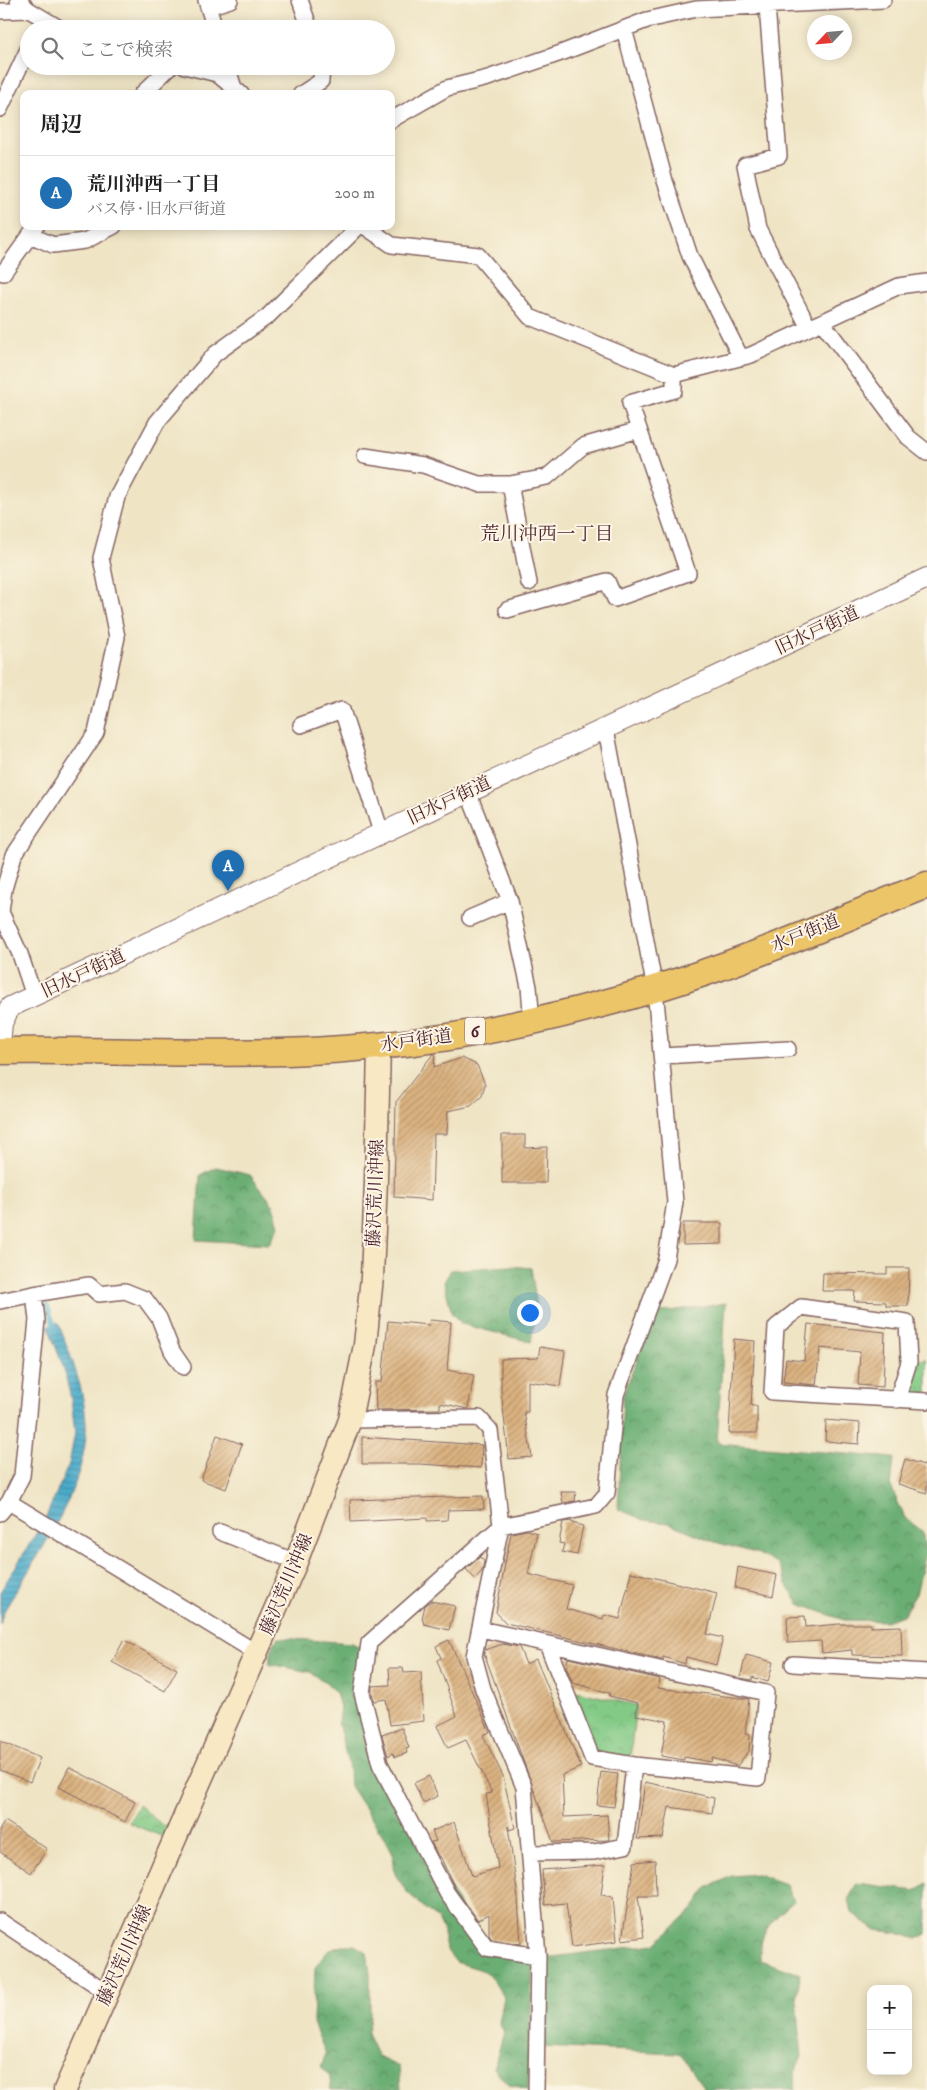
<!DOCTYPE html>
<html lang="ja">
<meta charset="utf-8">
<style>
:root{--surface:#fff;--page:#f2f2f2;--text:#222;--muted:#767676;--line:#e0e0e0;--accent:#1f6fb2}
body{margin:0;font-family:"IM FELL DW Pica","Noto Serif JP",serif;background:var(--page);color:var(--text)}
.controls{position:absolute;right:15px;bottom:15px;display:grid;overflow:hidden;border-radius:10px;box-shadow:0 2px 12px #0003}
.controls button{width:45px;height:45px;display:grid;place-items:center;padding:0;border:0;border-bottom:1px solid var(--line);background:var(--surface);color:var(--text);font:25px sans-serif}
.compass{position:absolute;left:807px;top:15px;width:45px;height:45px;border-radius:50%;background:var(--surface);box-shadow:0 2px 12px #0003;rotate:244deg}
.you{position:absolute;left:529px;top:1312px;width:18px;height:18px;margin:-12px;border:4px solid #fff;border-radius:50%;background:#1a73e8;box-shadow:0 0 0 8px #1a73e833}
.badge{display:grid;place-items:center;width:32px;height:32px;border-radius:50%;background:var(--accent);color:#fff;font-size:16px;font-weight:700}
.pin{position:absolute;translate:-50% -41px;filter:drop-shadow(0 1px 2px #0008)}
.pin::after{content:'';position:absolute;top:26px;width:18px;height:15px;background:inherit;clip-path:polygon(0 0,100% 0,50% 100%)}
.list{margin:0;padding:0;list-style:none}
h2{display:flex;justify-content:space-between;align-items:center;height:65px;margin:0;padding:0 20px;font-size:21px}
h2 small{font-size:16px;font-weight:400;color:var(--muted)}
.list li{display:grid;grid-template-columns:32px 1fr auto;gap:15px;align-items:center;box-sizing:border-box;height:75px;padding:0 20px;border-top:1px solid var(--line)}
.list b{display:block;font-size:19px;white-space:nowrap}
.list p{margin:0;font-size:16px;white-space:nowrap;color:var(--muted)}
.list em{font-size:16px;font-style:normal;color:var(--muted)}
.icon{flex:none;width:28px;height:28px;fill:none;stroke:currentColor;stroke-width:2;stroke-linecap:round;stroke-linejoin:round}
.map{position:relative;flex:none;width:927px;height:2090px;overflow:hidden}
.search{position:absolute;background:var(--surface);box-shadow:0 2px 12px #0003;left:20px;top:20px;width:375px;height:55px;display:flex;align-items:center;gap:12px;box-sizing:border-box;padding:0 18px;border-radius:28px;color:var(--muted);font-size:19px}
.panel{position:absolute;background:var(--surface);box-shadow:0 2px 12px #0003;left:20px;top:90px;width:375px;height:140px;border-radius:10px}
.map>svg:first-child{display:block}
.forest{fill:url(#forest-crowns);stroke:#5a664f}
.park{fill:url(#park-crowns);stroke:#667458}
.water{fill:url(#water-rules);stroke:#4a657a}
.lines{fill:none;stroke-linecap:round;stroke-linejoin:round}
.stream{stroke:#4aabca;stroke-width:5}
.building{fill:url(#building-hatch)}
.minor-casing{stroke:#846461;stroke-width:18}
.tertiary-casing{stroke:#846461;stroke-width:22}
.secondary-casing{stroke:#846461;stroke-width:25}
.trunk-casing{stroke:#846461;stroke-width:29}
.minor{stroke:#fff;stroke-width:15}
.tertiary{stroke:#fff;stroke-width:20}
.secondary{stroke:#f8e8c3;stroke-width:22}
.trunk{stroke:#edc569;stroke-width:26}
.labels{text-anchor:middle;stroke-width:4;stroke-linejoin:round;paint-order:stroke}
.shield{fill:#fcf5e5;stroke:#7f5f63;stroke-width:1}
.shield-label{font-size:16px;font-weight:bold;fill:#4a1f2b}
.street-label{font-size:18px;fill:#4a1f2b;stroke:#fcf5e5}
.neighbourhood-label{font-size:19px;fill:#4a1f2b;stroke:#fcf5e5}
</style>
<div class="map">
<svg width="927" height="2090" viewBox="0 0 927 2090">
<defs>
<pattern id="forest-crowns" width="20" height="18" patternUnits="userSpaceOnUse" patternTransform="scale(1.25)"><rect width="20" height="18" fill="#6aae73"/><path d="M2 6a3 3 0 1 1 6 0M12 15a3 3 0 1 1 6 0" fill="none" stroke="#598d5f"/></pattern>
<pattern id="park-crowns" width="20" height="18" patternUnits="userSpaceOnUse" patternTransform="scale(1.25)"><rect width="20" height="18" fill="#83ca86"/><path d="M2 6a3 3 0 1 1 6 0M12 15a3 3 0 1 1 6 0" fill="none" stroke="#73ad74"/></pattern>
<pattern id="water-rules" width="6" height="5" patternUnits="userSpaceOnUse" patternTransform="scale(1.25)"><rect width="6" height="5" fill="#4aabca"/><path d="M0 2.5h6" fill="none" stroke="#408ba4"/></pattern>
<pattern id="building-hatch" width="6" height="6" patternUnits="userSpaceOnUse" patternTransform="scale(1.25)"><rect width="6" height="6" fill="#dbb381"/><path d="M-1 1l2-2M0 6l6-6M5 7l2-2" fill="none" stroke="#b4916a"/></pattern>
</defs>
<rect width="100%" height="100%" fill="#fcf5e5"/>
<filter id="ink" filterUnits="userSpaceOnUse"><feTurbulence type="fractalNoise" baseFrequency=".02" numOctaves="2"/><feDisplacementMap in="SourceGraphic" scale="10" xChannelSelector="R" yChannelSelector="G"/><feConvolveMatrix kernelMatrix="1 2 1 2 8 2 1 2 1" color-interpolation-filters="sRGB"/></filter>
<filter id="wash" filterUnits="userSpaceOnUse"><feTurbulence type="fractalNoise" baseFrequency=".0096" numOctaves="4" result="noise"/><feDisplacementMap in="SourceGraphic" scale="20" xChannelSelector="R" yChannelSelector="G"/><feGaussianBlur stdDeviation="1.12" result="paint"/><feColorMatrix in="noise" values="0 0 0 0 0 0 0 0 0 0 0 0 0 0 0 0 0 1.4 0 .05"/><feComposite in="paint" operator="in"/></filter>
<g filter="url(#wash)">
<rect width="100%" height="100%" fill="#efe4c4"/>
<path class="forest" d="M216 1167 250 1175 274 1206 279 1226 269 1244 196 1240 200 1175Z
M511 1266 531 1268 537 1307 531 1342 462 1324 452 1314 444 1282 451 1270Z
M726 1303 717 1443 894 1458 891 1487 905 1518 922 1531 926 1553 916 1594 903 1615 886 1621 844 1620 799 1604 789 1589 779 1565 759 1554 715 1542 669 1523 644 1520 618 1509 623 1396 655 1313Z
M279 1638 352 1643 362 1648 361 1714 483 1952 533 1959 528 2090 509 2086 494 2068 504 2032 499 2023 504 1997 491 1977 479 1969 456 1962 448 1952 444 1941V1931L438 1920 407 1892 395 1874 393 1853 387 1842 350 1786 349 1768 338 1722 340 1707 336 1693 327 1683 310 1672 269 1664 273 1643Z
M757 1874 785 1884 794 1901C773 1919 759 1930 760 1960L800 1974 797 1997 802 2059 794 2074 795 2090H706C695 2078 690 2063 678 2053L541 2047 545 1958 655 1944 692 1910 707 1888 732 1876Z
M857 1883 915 1891 927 1883V1934L917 1939 898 1933 876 1930 852 1913 849 1898Z
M346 1945H354L367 1952 370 1973V2017L367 2034 378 2057 399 2067 401 2090H331L330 2077 321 2066 326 2054 313 2023 315 1968 327 1951Z"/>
<path class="park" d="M927 1359V1398L902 1397 914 1361Z
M571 1690 636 1705 630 1758 596 1752Z
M139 1805 163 1826 178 1820 171 1840 129 1823Z"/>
<path class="water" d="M58 1322C71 1357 88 1397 86 1435 81 1499 34 1559 3 1613L0 1624V1592L45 1519 69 1464 75 1433 71 1399 64 1369 48 1326Z"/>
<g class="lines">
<path class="stream" d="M47 1305 55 1328"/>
</g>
<g id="blocks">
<path class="building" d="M433 1054H435L434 1067 462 1058 477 1065 485 1084 482 1096 471 1106 448 1111 447 1134H434L432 1200 394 1197 396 1102Z
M502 1135H525V1148L547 1147 546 1183H502Z
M683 1223H722V1244L683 1245Z
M887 1268H909L908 1306H886V1302L854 1301 855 1291H822L823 1273 887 1274Z
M430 1320 451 1322 447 1370 474 1375 468 1409 440 1403V1409L376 1410 375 1382H382L388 1321 429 1325Z
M808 1324 885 1332 883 1387 858 1385 860 1352 820 1348 816 1385 783 1382 786 1359 804 1361Z
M734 1339 755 1341 751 1406H757V1433H729Z
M540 1347 565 1351 560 1386 528 1381V1412H524L532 1457 509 1459 501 1391V1359L538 1358Z
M826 1420 860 1423 859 1444 825 1441Z
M217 1435 242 1444 226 1489 201 1480Z
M362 1437 482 1445 481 1468 420 1464H362Z
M905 1459 927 1466V1493L898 1484Z
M561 1492H576L575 1501 563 1503Z
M483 1496 484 1509 448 1510 447 1520 427 1521V1518L351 1522 350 1500Z
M572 1521V1523L583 1526 577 1555 562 1552 564 1544 559 1543 563 1522Z
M527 1530 537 1533 528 1574 572 1585 566 1609 603 1619 604 1615 620 1619 631 1572 717 1593 707 1634 723 1638 716 1665 686 1657 685 1664 663 1657V1660L506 1623 496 1612 507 1553 511 1533Z
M480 1557 484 1561 482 1571 475 1579 466 1569Z
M738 1567 777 1575 773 1596 735 1588Z
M431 1601 455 1606 449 1630 424 1624 422 1618 425 1606Z
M805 1616 806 1627 839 1624H871V1627L901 1626 902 1656 852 1655V1650L822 1653 821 1641 788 1643 787 1617Z
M124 1640 177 1669 165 1691 112 1662Z
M449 1640 490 1732 483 1735 503 1776 515 1828 509 1830 508 1826 518 1898 521 1944 492 1939 489 1935V1914L478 1920 455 1888 440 1856H438L431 1842 436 1841 432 1831 454 1822 472 1876 498 1868 486 1794 492 1793 466 1740 448 1748 437 1726 457 1716 437 1660 441 1658 436 1646Z
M503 1644 519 1647 526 1664 536 1659 581 1767 562 1775 564 1817 607 1815 609 1840 553 1842 484 1653 485 1650Z
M746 1655 773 1662 768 1682 752 1677V1680L740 1678Z
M568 1658 660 1679 658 1688 749 1699 745 1733 750 1734 749 1751 737 1766 712 1758 711 1762 684 1757V1760L661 1756 667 1721 636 1715 638 1703 609 1696 610 1693 573 1683 566 1667Z
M389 1668H403L404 1673 421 1672 424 1721 390 1725 386 1699 374 1701 372 1692V1686L390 1685Z
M402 1728 409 1748 406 1749 407 1753 395 1757 393 1753 388 1756 382 1735Z
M0 1741 40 1758 30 1782 0 1770Z
M69 1767 135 1802 125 1822 59 1787Z
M601 1772 618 1774 614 1807 597 1805Z
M429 1776 438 1796 423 1803 414 1783Z
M645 1782 714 1798 712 1813 669 1807 663 1838 637 1839Z
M5 1821 47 1849 31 1873 0 1852V1829Z
M655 1860 656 1896H638L644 1937 622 1940 634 1862Z
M605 1865 601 1895 613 1897 617 1941 572 1947 566 1903 545 1905 542 1870Z"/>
</g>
</g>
<g filter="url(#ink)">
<use href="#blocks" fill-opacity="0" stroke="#846461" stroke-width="1"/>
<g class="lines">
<defs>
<path id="minor" d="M18 0 29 10 61 29
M206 0 215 29
M300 0 310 29
M767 6 779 156 745 165 758 229 809 328
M208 7 230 0
M0 11 29 10
M624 29 665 181 690 256 741 358
M185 66 217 74 241 94
M227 66 234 88
M142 94 171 66
M301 94 321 81 322 66
M0 109 29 47
M391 120 447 88 488 78 561 53 647 20 696 9 883 0
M364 226 392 245 478 255 530 317 674 375 751 355 899 286 927 282
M30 235 53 245 85 241 114 226
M3 273 37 226
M822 322 908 437 927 452
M365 456 423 465 479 484H510L547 477 583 446 639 430
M510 484 529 583
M507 610 607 581 615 599 688 573 630 403 674 390V375
M301 725 342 710 381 832
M468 792 510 901 529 987 532 1022
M470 918 510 901
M34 996 20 954 1 912 4 889 14 855 96 733 117 637 101 558 117 497 157 422 215 354 268 316 359 226
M662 1056 788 1049
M34 1294 89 1285 99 1294 125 1291 145 1299 159 1318 172 1351 183 1367
M0 1301 34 1294 37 1320 22 1476 9 1502 0 1513
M897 1400 909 1362 907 1322 801 1307 776 1327 772 1392 927 1401
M350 1420 479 1418 490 1430 501 1526 369 1643 362 1693 380 1764 447 1893 487 1948 538 1956
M9 1502 257 1653
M220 1532 296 1562
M481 1629 766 1693 758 1778 634 1765 625 1846 594 1852 530 1853
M547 1644 592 1758 634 1765
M793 1664 927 1672
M0 1921 108 1993
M536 2090 538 1956 524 1787 483 1689 474 1656 501 1526 596 1506 607 1493 616 1395 666 1259 675 1202 655 989 606 729"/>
<path id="tertiary" d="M0 1046 2 1023 10 1007 927 578"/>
<path id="secondary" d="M65 2090 296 1562 350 1420 365 1345 372 1277 376 1181 379 1046"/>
<path id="trunk" d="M0 1051C126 1049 253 1059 378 1046 471 1037 565 1016 654 989 747 961 837 921 927 885"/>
</defs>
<use href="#minor" class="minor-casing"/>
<use href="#tertiary" class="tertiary-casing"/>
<use href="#secondary" class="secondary-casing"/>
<use href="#trunk" class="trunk-casing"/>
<use href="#minor" class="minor"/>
<use href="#tertiary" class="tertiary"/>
<use href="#secondary" class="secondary"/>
<use href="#trunk" class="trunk"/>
</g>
</g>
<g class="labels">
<rect class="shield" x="465" y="1017.5" width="20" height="27" rx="4"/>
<g class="shield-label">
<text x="475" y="1037">6</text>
</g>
<g class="street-label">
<text transform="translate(817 630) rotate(-25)" y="6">旧水戸街道</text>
<text transform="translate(449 800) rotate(-25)" y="6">旧水戸街道</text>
<text transform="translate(805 933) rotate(-22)" y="6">水戸街道</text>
<text transform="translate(83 973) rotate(-25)" y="6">旧水戸街道</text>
<text transform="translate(416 1040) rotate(-8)" y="6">水戸街道</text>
<text transform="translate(375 1193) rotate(-88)" y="6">藤沢荒川沖線</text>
<text transform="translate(286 1584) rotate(-67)" y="6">藤沢荒川沖線</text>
<text transform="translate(124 1955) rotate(-66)" y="6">藤沢荒川沖線</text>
</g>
<g class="neighbourhood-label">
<text x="547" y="540">荒川沖西一丁目</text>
</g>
</g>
</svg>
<div class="controls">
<button>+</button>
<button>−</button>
</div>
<svg class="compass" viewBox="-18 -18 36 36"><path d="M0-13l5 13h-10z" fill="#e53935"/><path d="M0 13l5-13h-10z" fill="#767676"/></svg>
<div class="you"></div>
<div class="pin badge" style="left:228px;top:891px">A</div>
<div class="search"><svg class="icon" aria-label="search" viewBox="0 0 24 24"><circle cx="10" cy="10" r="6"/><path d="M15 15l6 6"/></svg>ここで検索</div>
<section class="panel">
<h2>周辺<small></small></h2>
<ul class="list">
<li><span class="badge">A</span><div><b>荒川沖西一丁目</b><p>バス停 · 旧水戸街道</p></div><em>200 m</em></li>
</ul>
</section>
</div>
